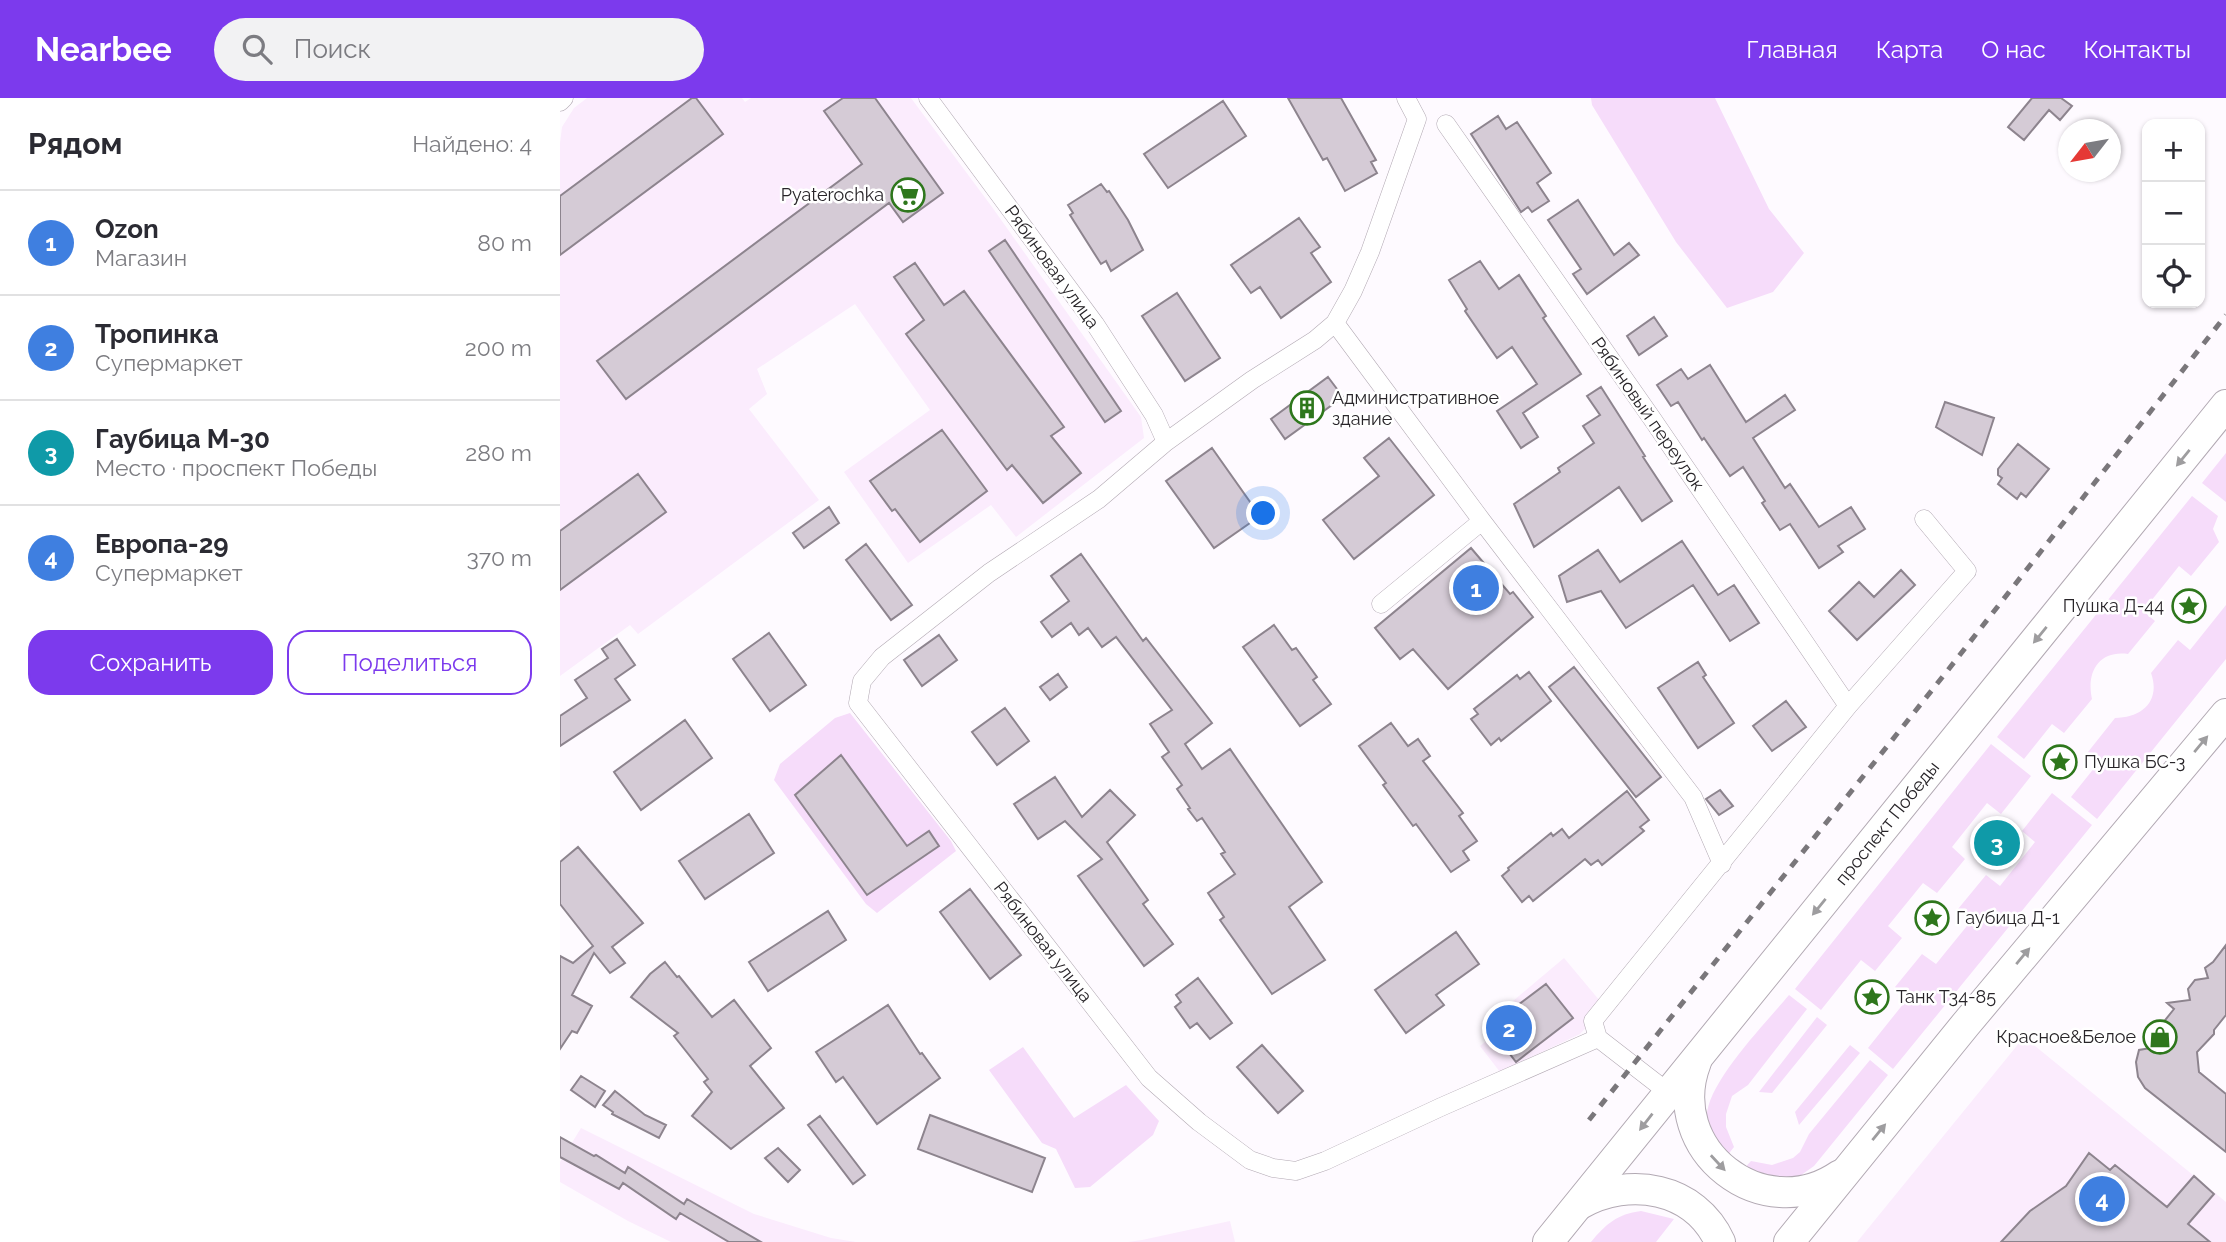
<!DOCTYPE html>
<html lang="ru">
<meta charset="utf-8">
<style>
:root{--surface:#fff;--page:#f2f2f3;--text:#2b2b33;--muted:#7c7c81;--line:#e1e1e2;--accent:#7c3aed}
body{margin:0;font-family:Raleway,sans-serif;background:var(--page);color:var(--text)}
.controls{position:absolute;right:21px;top:21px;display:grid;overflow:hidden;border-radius:14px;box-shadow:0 2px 5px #0004}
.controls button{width:63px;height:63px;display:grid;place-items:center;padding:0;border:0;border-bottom:2px solid var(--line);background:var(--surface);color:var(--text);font:35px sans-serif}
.compass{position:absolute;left:1498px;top:21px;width:63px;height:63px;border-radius:50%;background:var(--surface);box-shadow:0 2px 5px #0004;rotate:239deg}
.you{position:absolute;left:704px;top:416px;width:24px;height:24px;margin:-18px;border:5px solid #fff;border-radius:50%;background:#1a73e8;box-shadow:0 0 0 10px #1a73e833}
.badge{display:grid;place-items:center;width:46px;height:46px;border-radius:50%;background:var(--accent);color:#fff;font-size:23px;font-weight:700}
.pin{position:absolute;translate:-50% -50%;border:4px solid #fff;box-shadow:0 2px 7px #0006}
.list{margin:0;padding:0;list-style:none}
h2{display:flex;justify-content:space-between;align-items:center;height:91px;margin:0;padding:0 28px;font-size:30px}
h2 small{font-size:23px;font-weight:400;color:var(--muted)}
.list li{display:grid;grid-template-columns:46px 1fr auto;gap:21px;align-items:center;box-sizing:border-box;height:105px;padding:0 28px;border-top:2px solid var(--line)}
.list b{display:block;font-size:26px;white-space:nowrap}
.list p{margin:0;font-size:23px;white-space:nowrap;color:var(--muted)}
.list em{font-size:23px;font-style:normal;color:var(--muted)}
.actions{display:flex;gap:14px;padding:21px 28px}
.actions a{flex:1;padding:16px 0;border:2px solid var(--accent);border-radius:21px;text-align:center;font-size:24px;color:var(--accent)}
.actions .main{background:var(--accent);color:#fff}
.icon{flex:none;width:38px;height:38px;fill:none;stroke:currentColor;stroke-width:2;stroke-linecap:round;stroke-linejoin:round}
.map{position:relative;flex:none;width:1666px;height:1144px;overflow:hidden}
header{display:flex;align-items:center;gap:42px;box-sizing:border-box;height:98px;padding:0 35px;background:var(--accent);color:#fff}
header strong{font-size:33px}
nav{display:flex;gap:38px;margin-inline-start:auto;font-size:24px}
.search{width:490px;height:63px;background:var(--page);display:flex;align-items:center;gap:18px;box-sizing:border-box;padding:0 24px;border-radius:38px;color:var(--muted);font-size:26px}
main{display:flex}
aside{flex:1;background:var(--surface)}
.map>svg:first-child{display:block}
.built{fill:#fbecfd}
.green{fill:#f6dcfa}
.building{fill:#d5cbd6;stroke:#8d848e;stroke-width:2}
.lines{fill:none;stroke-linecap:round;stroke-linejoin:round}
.minor-casing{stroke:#b2a9b3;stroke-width:19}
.primary-casing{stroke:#b2a9b3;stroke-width:32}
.minor{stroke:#fff;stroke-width:18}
.primary{stroke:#fff;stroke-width:30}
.rail{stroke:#7a777b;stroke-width:5;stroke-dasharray:9 9;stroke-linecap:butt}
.oneway{fill:#9e9d9f}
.labels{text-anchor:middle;stroke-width:5;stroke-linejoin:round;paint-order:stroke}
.poi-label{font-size:18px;fill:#282529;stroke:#fff;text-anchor:start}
.street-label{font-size:18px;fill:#282529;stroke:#fff}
</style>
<header>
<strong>Nearbee</strong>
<div class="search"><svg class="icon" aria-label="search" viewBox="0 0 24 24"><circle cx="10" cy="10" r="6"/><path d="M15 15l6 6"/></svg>Поиск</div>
<nav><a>Главная</a><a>Карта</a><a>О нас</a><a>Контакты</a></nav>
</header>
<main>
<aside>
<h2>Рядом<small>Найдено: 4</small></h2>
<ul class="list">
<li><span class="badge" style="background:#3f7fe0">1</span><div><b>Ozon</b><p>Магазин</p></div><em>80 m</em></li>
<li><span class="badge" style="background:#3f7fe0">2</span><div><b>Тропинка</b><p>Супермаркет</p></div><em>200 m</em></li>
<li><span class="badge" style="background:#0f9aa8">3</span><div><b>Гаубица М-30</b><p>Место · проспект Победы</p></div><em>280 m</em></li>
<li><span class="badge" style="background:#3f7fe0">4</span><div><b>Европа-29</b><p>Супермаркет</p></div><em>370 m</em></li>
</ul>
<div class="actions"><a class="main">Сохранить</a><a>Поделиться</a></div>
</aside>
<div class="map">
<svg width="1666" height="1144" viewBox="0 0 1666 1144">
<rect width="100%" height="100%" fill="#fefaff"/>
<path class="built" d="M27 0H182L185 4 191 0H351L432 109 581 319 584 340 456 439 431 407 348 465 284 374 370 312 295 206 197 271 207 296 189 311 259 402 78 536 70 527 0 578V45L2 29 14 10Z
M1004 860 1045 909 1020 936 940 974 920 948 955 920 947 908Z
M1464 939 1666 1104V1144H1297Z
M21 1030 194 1116 271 1140 296 1144H111L68 1123 0 1084V1064Z
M670 1123 675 1144H568L582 1142Z"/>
<path class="green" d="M1031 0H1155L1209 111 1244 155 1213 194 1167 210 1116 144 1032 7Z
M1666 355V404L1642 385Z
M1632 398 1658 418 1653 431 1659 444 1631 478 1619 468 1583 513 1595 523 1568 556C1539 552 1526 574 1532 601L1504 635 1492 626 1464 661 1437 639Z
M1666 507V561L1537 721 1511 699 1539 664 1528 654 1555 620C1582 620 1601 603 1591 575L1618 542 1630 552Z
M290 615 391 743 396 753 317 815 306 806 214 682 220 666 275 620Z
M1431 646 1471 678 1441 716 1427 705 1392 749 1405 761 1377 795 1363 785 1328 828 1342 840 1315 873 1301 862 1261 912 1235 891Z
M1492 695 1532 727 1333 971 1308 950 1348 900 1335 889 1362 856 1376 866 1411 823 1398 811 1426 777 1440 788 1475 744 1462 733Z
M1229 897 1247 911 1188 987 1172 998 1166 1016V1029L1174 1049 1163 1063C1158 1050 1149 1035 1147 1022 1143 988 1207 924 1229 897Z
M1257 919 1267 927 1212 995 1199 994Z
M1290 947 1300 955 1239 1027 1235 1014Z
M463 949 514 1020 566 987 599 1023 593 1037 530 1089 515 1090 496 1051 482 1045 429 972Z
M1310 962 1328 977 1254 1068 1237 1080 1179 1076 1191 1063 1212 1067 1233 1060 1240 1054 1249 1036Z
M1081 1113 1114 1121 1096 1144H1031C1046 1126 1057 1116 1081 1113Z"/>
<path class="building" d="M132 0H136L163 36 0 157V98Z
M283 0H315L383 95 343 124 329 105 66 301 37 263 302 66 264 13Z
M728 0H781L816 62 811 64 817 75 785 93 767 60 763 62Z
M1472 0H1501L1512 8 1500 22 1489 12 1464 42 1448 29Z
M663 3 686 38 608 90 584 56Z
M938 18 946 31 957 24 991 75 977 85 989 103 972 114 968 109 961 114 911 36Z
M541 86 547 94 549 93 568 122 583 152 551 173 546 163 541 166 510 117 513 115 508 107Z
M1018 102 1054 157 1069 145 1079 157 1027 196 1013 176 1021 171 988 122Z
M739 120 760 149 751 155 771 184 721 220 700 189 691 195 671 167Z
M445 142 561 313 545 324 429 153Z
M920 163 939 191 959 177 986 218 983 220 1021 276 963 315 978 339 961 350 937 313 977 286 952 249 937 260 905 213 907 211 889 182Z
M355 165 384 207 404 193 504 329 491 338 521 375 483 405 452 367 447 372 346 236 364 222 334 179Z
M617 195 660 260 625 283 582 218Z
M1094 219 1107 238 1079 257 1067 238Z
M1150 267 1186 324 1225 297 1235 312 1193 340 1225 390 1230 386 1259 429 1291 409 1305 431 1278 448 1283 454 1259 470 1230 426 1220 432 1202 405 1205 403 1183 369 1170 378 1144 340 1142 342 1118 304 1111 308 1097 287 1121 271 1128 281Z
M768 279 783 299 725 341 711 321Z
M1041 289 1085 358 1083 359 1112 403 1082 423 1059 389 974 449 954 406 1000 374 998 370 1034 345 1023 328 1040 317 1027 298Z
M1385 304 1434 320 1422 357 1376 329Z
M382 332 427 393 360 444 335 411 332 413 310 383Z
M829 340 874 397 794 461 763 422 819 378 804 360Z
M1458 346 1489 371 1466 399 1461 395 1457 401 1438 386 1442 380 1438 377V371Z
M652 350 700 418 654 450 606 383Z
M78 376 106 414 0 492V433Z
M269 409 279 425 244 450 233 435Z
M1122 443 1158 497 1174 487 1199 525 1170 543 1133 487 1066 530 1041 493 1007 504 999 478 1038 452 1060 484Z
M306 446 352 507 331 522 286 462Z
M911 450 950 496 953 494 973 519 888 591 853 551 840 561 815 530Z
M521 456 583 543 586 540 652 625 625 646 642 671 670 651 762 784 729 809 765 862 712 896 660 822 664 819 648 795 675 776 661 756 665 754 642 720 637 723 628 711 630 710 617 691 622 687 602 659 609 654 590 626 612 612 556 539 542 549 528 530 519 537 511 525 492 539 481 524 509 503 491 478Z
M1341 472 1355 487 1297 542 1269 513 1299 484 1314 499Z
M714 527 732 552 736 550 757 579 753 582 771 606 740 628 683 549Z
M209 535 246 587 210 613 173 561Z
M379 537 397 562 362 588 344 562Z
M57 541 75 567 55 581 70 602 0 648V618L27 600 15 582 48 560 42 551Z
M1138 564 1146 577 1143 579 1174 625 1138 650 1098 590Z
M1014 569 1101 679 1076 699 989 589Z
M969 574 991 603 941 643 939 640 931 647 911 621 918 616 914 611 957 577 960 581Z
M498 576 507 589 490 602 480 589Z
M1226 603 1246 629 1212 653 1193 628Z
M445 610 469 643 437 667 412 634Z
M125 622 152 660 81 712 54 674Z
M831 625 848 648 858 641 870 658 863 663 903 715 899 718 917 743 903 753 909 762 891 774 856 726 853 728 823 687 826 685 799 648Z
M281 657 347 748 369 733 379 748 307 797 235 697Z
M495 679 522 719 550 692 575 717 547 744 588 802 583 806 613 846 584 868 518 778 542 761 505 723 478 741 454 706Z
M1160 692 1173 708 1159 717 1146 701Z
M1067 693 1089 722 1080 729 1084 733 1042 767 1038 762 1031 767 1025 761 973 803 969 798 962 804 942 778 949 772 948 770 991 735 993 738 1002 731 1009 740Z
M189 716 214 755 145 801 119 763Z
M18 749 83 825 52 849 65 865 50 875 34 855 12 897 32 908 17 935 12 933 0 951V858L13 865 33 848 0 806V764Z
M410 791 461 857 430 881 380 814Z
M268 813 286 842 208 893 189 864Z
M896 834 919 866 876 897 884 907 846 935 815 892Z
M1666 847V917L1654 932V936L1637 954 1639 974 1666 996V1054L1585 990 1578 979 1576 964 1579 952 1591 950 1590 941 1614 911 1607 905 1630 902 1628 891 1635 882 1648 880 1645 870 1653 864Z
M105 864 117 879 119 878 152 919 174 902 211 950 190 968 224 1010 171 1051 132 1018 152 994 144 984 148 981 114 938 118 935 71 899 90 876Z
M638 880 672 925 650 941 637 925 630 930 615 909 621 904 616 897Z
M986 886 1013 920 956 964 937 939 966 917 958 907Z
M328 907 360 956 362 955 380 980 317 1026 283 979 276 984 256 954Z
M702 947 743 993 718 1015 677 969Z
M21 978 45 993 35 1009 11 992Z
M55 993 85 1017 106 1027 99 1040 52 1016 53 1014 43 1007Z
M370 1017 485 1060 472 1094 358 1051Z
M260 1018 305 1077 293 1086 248 1027Z
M0 1039 34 1058 36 1057 65 1075 68 1069 124 1106 127 1101 201 1144H169L120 1115 116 1121 63 1085 59 1091 0 1059Z
M218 1050 240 1072 228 1084 205 1060Z
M1529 1055 1550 1072 1555 1067 1607 1109 1634 1078 1654 1096 1628 1126 1650 1144H1441L1470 1113 1506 1088Z"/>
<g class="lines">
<defs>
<path id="minor" d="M368 0 535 226 594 317 606 344
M846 0 857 21 810 154 793 193 775 225 755 242 692 282 606 344 539 401 429 475 322 559 302 583 298 605 589 980 639 1024 690 1062 713 1070 736 1073 765 1063 881 1009 1038 940 1109 995
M0 4 4 0
M886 26 1093 322 1288 608
M775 225 922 423 1133 699 1162 766
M821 506 922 423
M1038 940 1033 923 1288 608 1407 473 1364 421"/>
<g id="primary">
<path d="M1136 964C1102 1052 1203 1130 1280 1077"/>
<path d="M1020 1106C1069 1078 1135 1089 1160 1144"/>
<path id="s1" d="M988 1144 1666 307"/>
<path d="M1229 1144 1406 926 1666 616"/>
</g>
</defs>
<use href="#minor" class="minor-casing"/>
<use href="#primary" class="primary-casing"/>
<use href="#minor" class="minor"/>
<use href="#primary" class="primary"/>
<path class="rail" d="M1029 1022 1388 572 1666 217"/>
</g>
<defs><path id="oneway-solid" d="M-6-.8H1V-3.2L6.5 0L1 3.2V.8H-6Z" transform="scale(1.75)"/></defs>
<g class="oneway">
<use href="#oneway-solid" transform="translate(1623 360) rotate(129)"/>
<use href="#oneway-solid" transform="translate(1480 537) rotate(129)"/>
<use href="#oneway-solid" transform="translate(1641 646) rotate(-50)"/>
<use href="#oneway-solid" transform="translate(1259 809) rotate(129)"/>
<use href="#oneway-solid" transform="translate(1463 858) rotate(-50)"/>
<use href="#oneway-solid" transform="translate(1086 1024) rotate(128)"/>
<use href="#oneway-solid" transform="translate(1319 1034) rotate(-51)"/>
<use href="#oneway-solid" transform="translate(1158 1065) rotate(47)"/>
</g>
<defs>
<symbol id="supermarket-ring" viewBox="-11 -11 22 22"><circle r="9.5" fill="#fff" stroke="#2e771c" stroke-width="1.5"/><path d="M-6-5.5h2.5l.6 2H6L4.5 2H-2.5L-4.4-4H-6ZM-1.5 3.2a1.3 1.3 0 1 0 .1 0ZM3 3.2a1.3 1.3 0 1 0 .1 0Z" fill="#2e771c"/></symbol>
<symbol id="building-ring" viewBox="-11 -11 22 22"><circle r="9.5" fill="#fff" stroke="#2e771c" stroke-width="1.5"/><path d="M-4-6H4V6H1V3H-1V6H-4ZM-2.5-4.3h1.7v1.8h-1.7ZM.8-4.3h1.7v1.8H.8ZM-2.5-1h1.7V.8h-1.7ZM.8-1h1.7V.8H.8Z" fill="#2e771c"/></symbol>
<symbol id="sight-ring" viewBox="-11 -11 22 22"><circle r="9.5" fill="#fff" stroke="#2e771c" stroke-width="1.5"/><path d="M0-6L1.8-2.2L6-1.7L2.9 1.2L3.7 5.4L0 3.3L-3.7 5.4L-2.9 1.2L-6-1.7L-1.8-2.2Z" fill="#2e771c"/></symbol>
<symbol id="shop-ring" viewBox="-11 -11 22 22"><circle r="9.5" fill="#fff" stroke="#2e771c" stroke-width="1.5"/><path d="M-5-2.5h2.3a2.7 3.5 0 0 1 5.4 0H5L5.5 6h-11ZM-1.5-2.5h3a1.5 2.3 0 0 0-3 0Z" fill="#2e771c"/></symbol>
</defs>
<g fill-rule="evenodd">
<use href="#supermarket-ring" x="329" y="78" width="38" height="38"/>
<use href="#building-ring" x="728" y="291" width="38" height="38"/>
<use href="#sight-ring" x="1610" y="489" width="38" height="38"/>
<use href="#sight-ring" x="1481" y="645" width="38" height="38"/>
<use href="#sight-ring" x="1353" y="801" width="38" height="38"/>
<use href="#sight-ring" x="1293" y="880" width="38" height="38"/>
<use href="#shop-ring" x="1581" y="920" width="38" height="38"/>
</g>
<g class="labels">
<g class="poi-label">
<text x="324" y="103" text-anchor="end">Pyaterochka</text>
<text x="772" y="306">Административное<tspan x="772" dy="21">здание</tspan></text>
<text x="1604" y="514" text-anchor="end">Пушка Д-44</text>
<text x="1524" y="670">Пушка БС-3</text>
<text x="1396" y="826">Гаубица Д-1</text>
<text x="1336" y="905">Танк Т34-85</text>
<text x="1576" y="945" text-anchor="end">Красное&amp;Белое</text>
</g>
<g class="street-label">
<text transform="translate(492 169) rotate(54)" y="6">Рябиновая улица</text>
<text transform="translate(1088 316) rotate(55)" y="6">Рябиновый переулок</text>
<text dy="6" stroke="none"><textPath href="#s1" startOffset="539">проспект Победы</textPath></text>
<text transform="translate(483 844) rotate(52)" y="6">Рябиновая улица</text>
</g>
</g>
</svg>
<div class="controls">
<button>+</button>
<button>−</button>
<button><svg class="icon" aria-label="locate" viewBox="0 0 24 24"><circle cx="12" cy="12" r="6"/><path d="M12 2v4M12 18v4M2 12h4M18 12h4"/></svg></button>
</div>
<svg class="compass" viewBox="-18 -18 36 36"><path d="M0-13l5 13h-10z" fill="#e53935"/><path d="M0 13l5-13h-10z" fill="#7c7c81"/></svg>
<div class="you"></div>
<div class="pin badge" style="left:916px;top:490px;background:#3f7fe0">1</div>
<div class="pin badge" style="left:949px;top:930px;background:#3f7fe0">2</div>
<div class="pin badge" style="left:1437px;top:745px;background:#0f9aa8">3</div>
<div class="pin badge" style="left:1542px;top:1101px;background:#3f7fe0">4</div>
</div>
</main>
